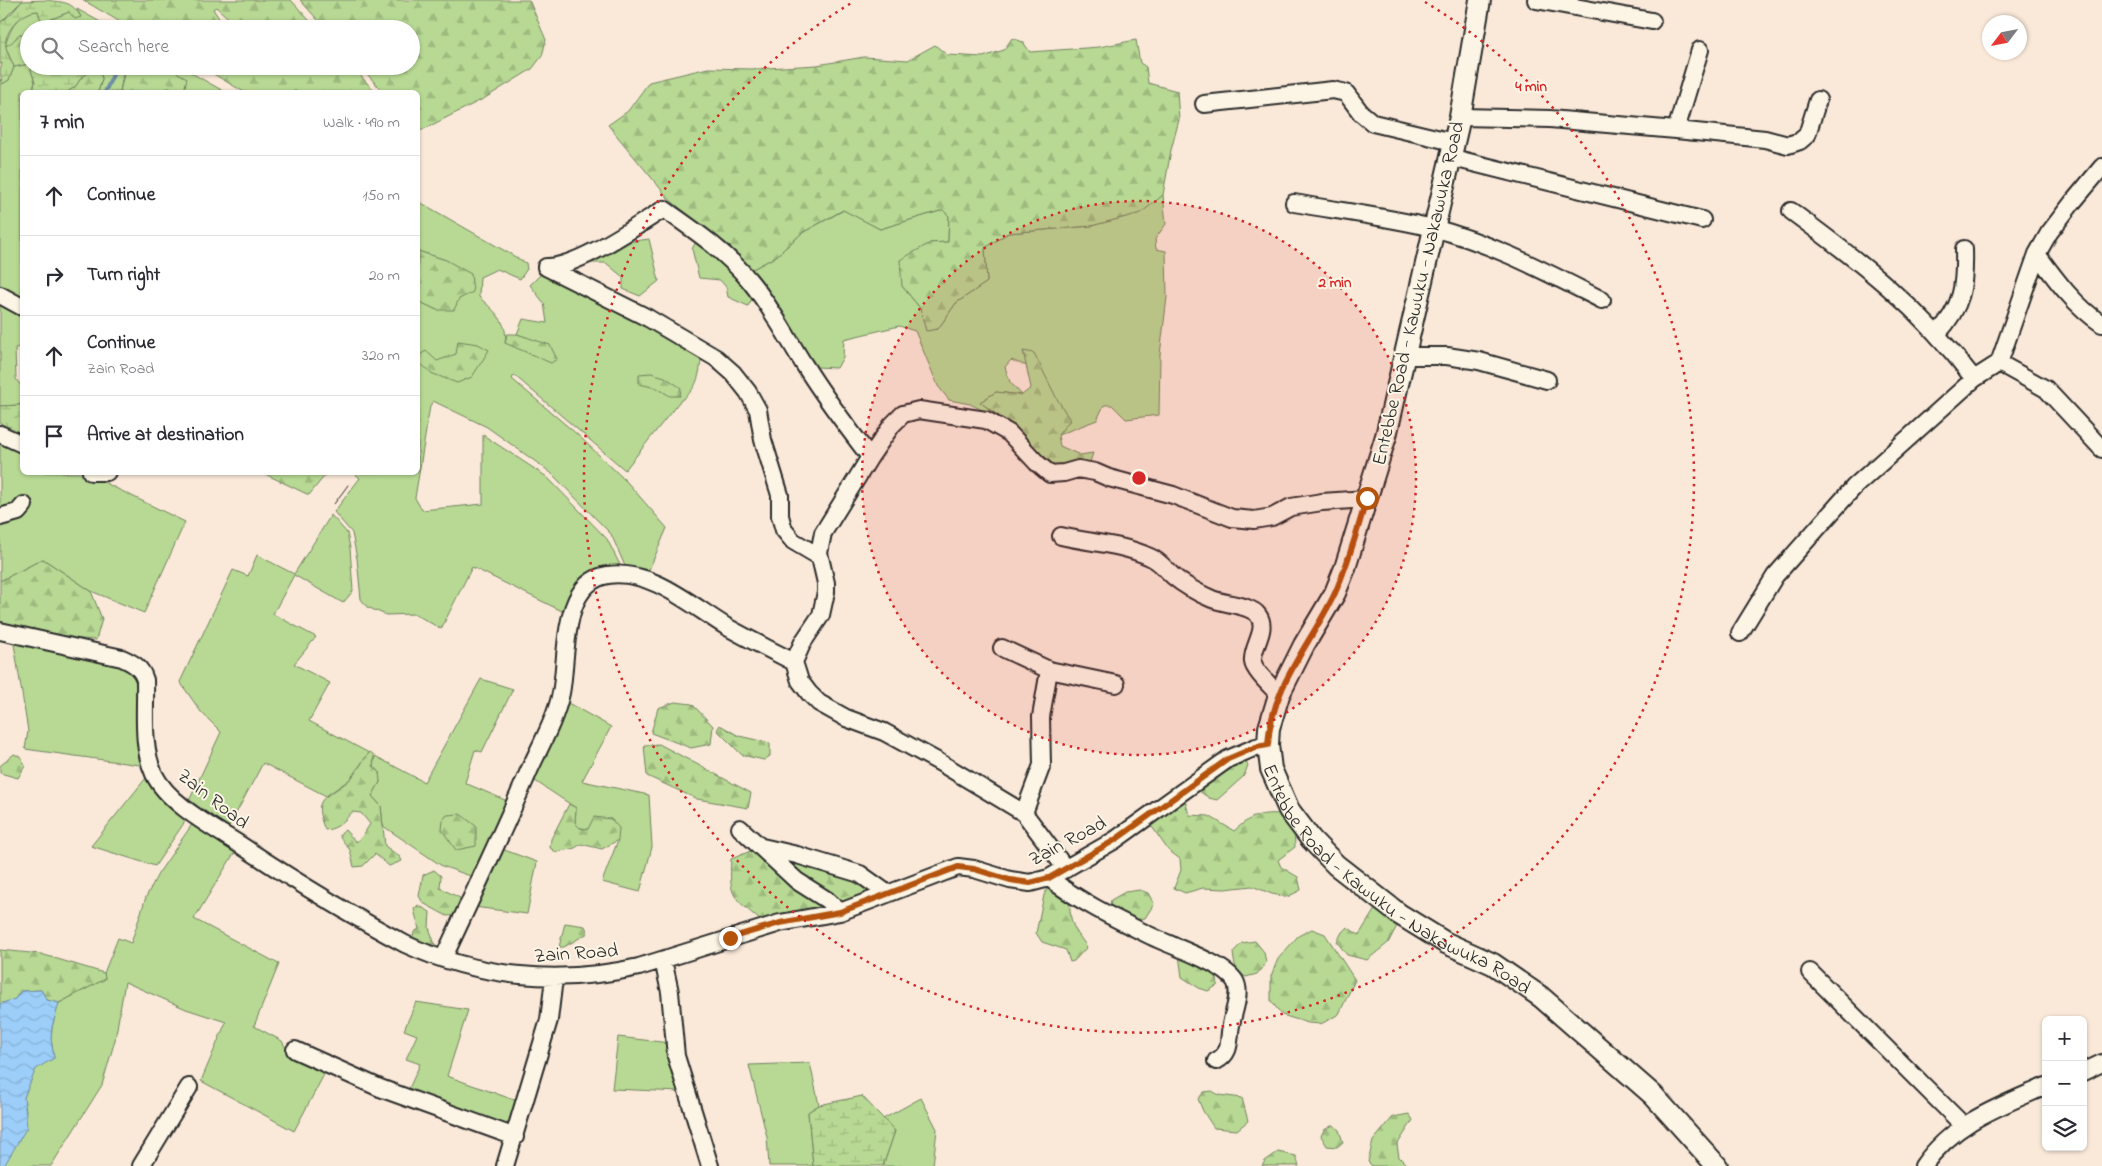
<!DOCTYPE html>
<meta charset="utf-8">
<style>
:root{--surface:#fff;--page:#f2f2f3;--text:#2b2b33;--muted:#7c7c81;--line:#e1e1e2}
body{margin:0;font-family:"Indie Flower",sans-serif;background:var(--page);color:var(--text)}
.controls{position:absolute;right:15px;bottom:15px;display:grid;overflow:hidden;border-radius:8px;box-shadow:0 1px 4px #0004}
.controls button{width:45px;height:45px;display:grid;place-items:center;padding:0;border:0;border-bottom:1px solid var(--line);background:var(--surface);color:var(--text);font:25px sans-serif}
.compass{position:absolute;left:1982px;top:15px;width:45px;height:45px;border-radius:50%;background:var(--surface);box-shadow:0 1px 4px #0004;rotate:238deg}
.stop{position:absolute;width:15px;height:15px;margin:-11px;border:4px solid #b45309;border-radius:50%;background:#fff}
.stop.end{background:#b45309;border-color:#fff;box-shadow:0 1px 5px #0008}
.list{margin:0;padding:0;list-style:none}
h2{display:flex;justify-content:space-between;align-items:center;height:65px;margin:0;padding:0 20px;font-size:21px}
h2 small{font-size:16px;font-weight:400;color:var(--muted)}
.list li{display:grid;grid-template-columns:32px 1fr auto;gap:15px;align-items:center;box-sizing:border-box;height:80px;padding:0 20px;border-top:1px solid var(--line)}
.list b{display:block;font-size:19px;white-space:nowrap}
.list p{margin:0;font-size:16px;white-space:nowrap;color:var(--muted)}
.list em{font-size:16px;font-style:normal;color:var(--muted)}
.icon{flex:none;width:28px;height:28px;fill:none;stroke:currentColor;stroke-width:2;stroke-linecap:round;stroke-linejoin:round}
.map{position:relative;flex:none;width:2102px;height:1166px;overflow:hidden}
.search{position:absolute;background:var(--surface);box-shadow:0 1px 4px #0004;left:20px;top:20px;width:400px;height:55px;display:flex;align-items:center;gap:12px;box-sizing:border-box;padding:0 18px;border-radius:28px;color:var(--muted);font-size:19px}
.panel{position:absolute;background:var(--surface);box-shadow:0 1px 4px #0004;left:20px;top:90px;width:400px;height:385px;border-radius:8px}
.map>svg:first-child{display:block}
.grass{fill:#b7d993;stroke:#71825f}
.forest{fill:url(#forest-firs);stroke:#71825f}
.wetland{fill:url(#wetland-marsh);stroke:#71825f}
.water{fill:url(#water-waves);stroke:#6f8da7}
.lines{fill:none;stroke-linecap:round;stroke-linejoin:round}
.stream{stroke:#6f8da7;stroke-width:4}
.minor-casing{stroke:#2b2b2b;stroke-width:20}
.major-casing{stroke:#2b2b2b;stroke-width:24}
.minor{stroke:#fcf5e5;stroke-width:16}
.major{stroke:#fcf5e5;stroke-width:20}
.tram{stroke:#2b2b2b;stroke-width:1}
.route{stroke:#b45309;stroke-width:6}
.ring{fill:none;stroke:#d62828;stroke-width:2.5;stroke-dasharray:2.5 5}
.labels{text-anchor:middle;stroke-width:4;stroke-linejoin:round;paint-order:stroke}
.street-label{font-size:20px;fill:#2b2b2b;stroke:#fcf5e5}
.centre{fill:#d62828;stroke:#fcf5e5;stroke-width:2.5}
.ring-label{font-size:15px;text-anchor:middle;font-weight:bold;fill:#d62828;stroke:#fcf5e5;stroke-width:4;stroke-linejoin:round;paint-order:stroke}
</style>
<div class="map">
<svg width="2102" height="1166" viewBox="0 0 2102 1166">
<defs>
<pattern id="forest-firs" width="22" height="20" patternUnits="userSpaceOnUse" patternTransform="scale(1.25)"><rect width="22" height="20" fill="#b7d993"/><path d="M5 1l3.5 6h-7zM16 11l3.5 6h-7z" fill="#9eba7f"/></pattern>
<pattern id="wetland-marsh" width="20" height="14" patternUnits="userSpaceOnUse" patternTransform="scale(1.25)"><rect width="20" height="14" fill="#b7d993"/><path d="M1 5h8M5 5V1M11 12h8M15 12V8" fill="none" stroke="#9eba7f"/></pattern>
<pattern id="water-waves" width="16" height="10" patternUnits="userSpaceOnUse" patternTransform="scale(1.25)"><rect width="16" height="10" fill="#9ccef9"/><path d="M0 5q4-4 8 0t8 0" fill="none" stroke="#87b1d6"/></pattern>
</defs>
<rect width="100%" height="100%" fill="#fae9d9"/>
<filter id="ink" filterUnits="userSpaceOnUse"><feTurbulence type="fractalNoise" baseFrequency=".02" numOctaves="2"/><feDisplacementMap in="SourceGraphic" scale="10" xChannelSelector="R" yChannelSelector="G"/><feConvolveMatrix kernelMatrix="1 2 1 2 8 2 1 2 1" color-interpolation-filters="sRGB"/></filter>
<g filter="url(#ink)">
<path class="grass" d="M0 0H23L0 23Z
M77 9 113 29H29V33L19 34 11 44 5 46C10 29 18 12 38 11L40 18 44 22 69 12 81 17Z
M29 64V66H33L31 70 35 82 32 92H22V301L0 289V79L2 84 9 80 14 67Z
M99 66H128L123 74 120 92H98L102 79Z
M181 67 225 92H160C172 86 171 76 181 67Z
M1163 195 1166 224 1155 239 1156 249 1166 251 1167 297 1160 355 1159 415 1126 419 1112 405H1104L1097 420 1058 435 1070 420 1024 351 1027 366 1011 360 1005 367 1010 382 1022 395 996 392 980 402 1006 422 970 404 949 400 938 386 915 331 899 326 844 339 843 357 837 368 816 367 771 299 749 271 775 257 802 233 844 210 880 229 943 210 949 216 948 242 930 243 902 286 920 308 926 330 938 329 956 303 987 282 985 248 1008 233 1091 226 1140 213Z
M418 201 526 263 527 269 520 279 497 269 480 277 479 297C493 310 509 322 505 343L528 338 517 334 523 319 547 323 544 303 530 285 544 271 643 324 701 360C699 379 696 390 679 402L625 470 514 375 512 379 579 436 627 482 667 528 649 570 625 566 611 534 550 472 487 427 433 401 430 406 415 498 422 510 483 504V435L547 477 607 539 620 565 603 569 566 613 472 567 441 629 415 614 386 615 367 607 361 599 357 559 352 533 334 512 360 478 354 473 418 472V301L437 310 446 260 418 251Z
M649 239 659 281 640 296 623 289V277L606 263H591L586 260 620 243Z
M697 240 735 273 753 297 748 306 728 297 726 287 720 280 699 278 692 249Z
M0 302 22 313V347L15 348 16 379 22 387V401L20 405 0 406Z
M0 434 22 444V472L85 473 185 522 144 613 91 591 43 559 0 581V520L26 516 12 510 0 512Z
M331 515 347 533 350 548 353 591 343 603 294 575 273 614 316 637 294 664 330 683 309 721 369 753 349 780 326 796 263 763 227 830 189 801 221 732 201 712 180 682 233 570 248 576 257 555 294 574Z
M13 638 114 652 141 675 147 766 25 749 28 731Z
M481 679 513 689 482 752 475 750 465 783 512 803 476 878 442 866 383 826 381 806 372 796 380 782 373 766 375 756 424 782Z
M561 699 611 727 582 781 649 795 652 847 640 892 602 882 618 840 588 829 580 828 575 823 576 808 529 777Z
M150 773 190 814 155 866 91 846Z
M195 820 238 847 194 919 279 964 254 1026 282 1041 286 1048 327 1069 294 1131 201 1081 226 1022 186 1009 125 982 115 1040 102 1085 51 1166H4L26 1111 24 1097 36 1068 54 1058 51 1039 52 1027 59 1003 105 979 104 973 118 938 131 943 146 897 158 874Z
M499 848 537 862 527 914 474 907Z
M416 1002 468 1010 447 1076 520 1102 514 1130 408 1091 420 1064 406 1059 417 1035 404 1030Z
M618 1037 670 1043 680 1092 612 1089Z
M810 1063 819 1105 808 1112 813 1166H769L767 1137 749 1065Z
M921 1098 937 1129 933 1166H883L895 1131 883 1119Z"/>
<path class="forest" d="M83 0H291L317 29H237L236 25 216 7 213 9 226 29H132Z
M300 0H529L546 40 542 56 532 69 485 98 420 131 418 130V92H383L360 66H411V29H326Z
M27 32 29 33V64L14 67 5 46C15 43 15 35 27 32Z
M1012 38 1023 42 1030 52 1099 47 1136 40 1140 63 1146 67 1148 83 1177 91 1179 120 1171 150 1163 195 1141 213 1091 226 1008 233 985 248 987 282 956 303 938 329 926 331 920 308 902 286 900 260 930 243 948 242 949 216 943 210 880 229 843 210 802 233 775 257 749 271 732 251 669 199 608 125 628 111 649 82 708 68 751 69 817 65 864 57 908 60 935 45 947 55 983 57 1004 50Z
M97 66H99L102 79 98 92H67L75 87 81 78Z
M128 66H179L181 67 176 72 187 78 184 91 168 88 160 92H120L124 74Z
M200 66H352L375 92H244Z
M418 251 446 260 471 274 473 292 459 299 454 310H437L418 301Z
M507 334H517L550 345 557 359 551 363 505 343Z
M458 341 478 344 489 350 472 377 457 383 431 373 419 362 421 354 426 351 437 361 456 354Z
M1023 351 1034 353 1056 397 1070 420 1058 435 1060 446 1080 455 1093 453 1090 462 1055 469 1040 458 1022 433 980 402 996 392 1022 395 1031 388Z
M651 373 665 377 681 388 680 396H670L657 388 639 384V374Z
M263 473 327 472V473L309 495Z
M43 559 91 591 102 619 96 640 68 638 0 627V581Z
M675 702 692 704 713 726 711 744 691 748 651 733 658 708Z
M720 725 739 736 770 743V756L764 760 742 755 717 730Z
M659 744 751 793 748 808 697 799 647 776 644 745Z
M370 752 374 755 373 766 379 771 380 782 372 796 381 806 385 846 400 857 402 861 389 866 375 854 363 866 354 867 350 850 340 837V834L345 830 356 842 362 837 370 824 361 813 352 812C344 821 338 829 325 830 311 796 325 800 348 781 357 774 362 760 370 752Z
M14 754 21 757 25 766 18 778 0 773V766Z
M1240 756 1248 765 1244 776 1217 800 1209 798 1195 788Z
M1178 798 1185 800 1189 815 1209 816 1234 831C1253 814 1260 813 1284 814L1294 825 1295 847 1278 860 1281 867 1298 877 1301 890 1287 897 1272 894 1252 886 1225 889 1203 888 1185 893 1174 888 1181 870 1180 859 1168 850 1148 821Z
M569 804 576 808 575 823 580 828 588 829 594 817 611 819 619 828 618 840 602 849 581 844 575 848 556 852 550 848 551 839Z
M460 814 476 826V846L456 850 442 830 443 820 447 815Z
M758 848 797 855 850 872 874 891 827 912 760 920C732 896 729 897 731 859Z
M434 870 441 876 440 888 460 898 459 915 447 916 423 903 419 896 423 875Z
M1049 885C1072 893 1068 897 1071 918 1073 929 1081 938 1087 947L1074 961 1070 962 1066 950 1042 942 1036 933 1044 895Z
M1140 890 1148 893 1154 904 1145 918 1131 921 1110 905 1111 900 1125 892Z
M418 905 430 912 429 928 436 947 426 950 412 941 414 932 419 929 414 909Z
M1380 905 1399 922 1388 943 1367 960 1347 955 1337 942 1342 932 1347 927 1359 935 1375 909Z
M565 923 585 926 588 933 564 947H559Z
M1312 929 1325 934 1355 980 1339 1014 1321 1024 1308 1023 1282 1015 1271 1001V976L1278 959 1298 936Z
M1255 941 1264 952 1266 963 1257 974 1246 977C1235 972 1234 963 1233 952L1242 943Z
M0 950 41 954 104 973 105 979 59 1003 47 1000 41 990 21 991 15 999 0 1004Z
M1179 955 1216 972 1218 985 1208 991 1199 988 1182 977Z
M1212 1091 1219 1095 1242 1098 1248 1121 1237 1130 1214 1128 1203 1111 1198 1099 1204 1092Z
M1409 1114 1413 1120 1397 1145 1399 1157 1408 1166H1372L1368 1162 1373 1141 1393 1117Z
M1333 1125 1339 1130 1343 1142 1337 1147 1327 1146 1321 1136 1324 1130Z
M1278 1152 1296 1156 1299 1166H1262L1265 1161Z"/>
<path class="wetland" d="M47 0C63 3 71 0 81 17L75 19 69 12 44 22 40 18 38 11C23 11 3 31 6 47 7 54 12 61 14 67L9 80 2 84 0 71 2 63 0 64V23L11 14 22 1Z
M33 66H97L81 78 75 87 67 92H33L35 82 31 70Z
M22 401V434L0 423V406L20 405Z
M862 1096 895 1131 883 1166H813L808 1112 819 1105Z"/>
<path class="water" d="M41 990 47 1000 59 1003 52 1027 51 1039 54 1058 36 1069 24 1097 27 1127 4 1166H0V1004L15 999 21 991Z"/>
<g class="lines">
<path class="stream" d="M105 92 117 66"/>
<defs>
<path id="minor" d="M1536 0 1652 21
M1204 104 1333 90 1346 93 1361 113 1373 123 1453 142
M1460 117 1550 119 1676 130 1765 139 1788 145 1800 141 1807 135 1818 100
M1676 130 1700 50
M1449 157 1702 220
M1294 203C1340 211 1388 217 1433 228 1492 243 1548 273 1602 300
M1791 211C1862 263 1920 308 1974 379
M2037 254C2056 280 2075 306 2102 324
M546 267C577 268 636 226 664 209 694 230 725 251 749 280 771 306 787 338 805 366 825 398 847 427 870 457
M546 267 648 318 716 358 733 373 748 392 758 410 763 440 780 495V516L784 530 793 541 815 554 819 553
M0 295 22 307
M1937 334C1963 306 1965 286 1964 249
M1406 356H1447L1479 361 1547 380
M1999 363 2046 389 2102 449
M0 434 22 444
M91 472H107
M0 517 18 512 24 505
M1061 536C1091 543 1122 544 1150 557 1160 561 1165 569 1173 576 1185 586 1198 593 1212 599 1224 604 1251 605 1258 615 1269 630 1251 647 1253 662 1254 671 1273 688 1279 695
M0 631 122 658C133 663 141 667 145 680 146 710 141 746 154 774 168 804 214 828 242 846 295 881 349 914 405 944 479 978 560 985 639 967L780 923 840 912 958 867 974 869 1010 880 1030 883 1049 878 1115 840 1228 759 1256 747 1268 745
M1740 633 1775 576 1854 487 1974 379 1999 363 2037 254 2049 233 2072 203 2102 167
M1002 648 1049 670
M1024 813 1042 765 1041 717 1049 670 1116 684
M740 828 797 881 827 900 840 912
M762 847 797 855 860 874 888 894
M1066 869 1024 813 939 762 884 732 846 718 819 703 809 693 800 681 794 662 803 642 821 615 826 592V583L819 553 823 533 870 457 892 425 903 414 919 410 986 420 1009 433 1037 463 1050 474 1064 473 1078 469 1095 472 1109 478 1173 495 1232 518 1254 520 1272 517 1291 507 1322 502 1367 499
M1049 878C1080 902 1116 919 1151 936 1171 946 1224 963 1235 981 1242 993 1233 1012 1231 1025 1228 1040 1232 1053 1216 1061
M443 959C472 897 501 836 528 773 539 748 555 721 561 693 568 659 560 582 608 575 652 569 692 606 727 627 749 639 772 651 794 662
M663 960 670 992 676 1056 710 1166
M1810 972 1963 1125
M295 1050 380 1088 515 1137
M2083 1072 2102 1063
M141 1166 189 1087
M505 1166 549 1020 554 978
M1923 1166C1954 1122 1998 1107 2046 1086"/>
<g id="major">
<path id="s1" d="M1480 0 1460 117 1386 436 1345 568 1335 593 1304 645 1279 695 1269 728 1268 745 1271 769 1289 810 1311 839 1336 865 1399 914 1446 943 1493 964 1541 997 1653 1095 1717 1166"/>
</g>
</defs>
<use href="#minor" class="minor-casing"/>
<use href="#major" class="major-casing"/>
<use href="#minor" class="minor"/>
<use href="#major" class="major"/>
<path class="tram" d="M334 504 348 485"/>
</g>
</g>
<g class="lines" filter="url(#ink)">
<path class="route" d="M730 938 780 923 840 912 958 867 974 869 1010 880 1030 883 1049 878 1115 840 1228 759 1256 747 1268 745C1271 686 1311 644 1335 593 1349 562 1357 530 1367 498"/>
</g>
<circle cx="1139" cy="478" r="277" fill="#d62828" fill-opacity=".12"/>
<g class="ring">
<circle cx="1139" cy="478" r="277"/>
<path d="M1425 2A555 555 0 1 1 853 2"/>
</g>
<g class="labels">
<g class="street-label">
<text transform="translate(1417 293) rotate(-77)" y="7">Entebbe Road - Kawuku - Nakawuka Road</text>
<text transform="translate(214 798) rotate(38)" y="7">Zain Road</text>
<text transform="translate(1067 840) rotate(-28)" y="7">Zain Road</text>
<text dy="7" stroke="none"><textPath href="#s1" startOffset="975">Entebbe Road - Kawuku - Nakawuka Road</textPath></text>
<text transform="translate(576 952) rotate(-4)" y="7">Zain Road</text>
</g>
</g>
<circle cx="1139" cy="478" r="8" class="centre"/>
<g class="ring-label">
<text x="1531" y="91">4 min</text>
<text x="1335" y="287">2 min</text>
</g>
</svg>
<div class="controls">
<button>+</button>
<button>−</button>
<button><svg class="icon" aria-label="layers" viewBox="0 0 24 24"><path d="M12 4l9 5-9 5-9-5zM3 14l9 5 9-5"/></svg></button>
</div>
<svg class="compass" viewBox="-18 -18 36 36"><path d="M0-13l5 13h-10z" fill="#e53935"/><path d="M0 13l5-13h-10z" fill="#7c7c81"/></svg>
<div class="stop" style="left:1367px;top:498px"></div>
<div class="stop end" style="left:730px;top:938px"></div>
<div class="search"><svg class="icon" aria-label="search" viewBox="0 0 24 24"><circle cx="10" cy="10" r="6"/><path d="M15 15l6 6"/></svg>Search here</div>
<section class="panel">
<h2>7 min<small>Walk · 490 m</small></h2>
<ul class="list">
<li><svg class="icon" aria-label="ahead" viewBox="0 0 24 24"><path d="M12 20V5M6 11l6-6 6 6"/></svg><div><b>Continue</b></div><em>150 m</em></li>
<li><svg class="icon" aria-label="right" viewBox="0 0 24 24"><path d="M7 20v-9h11M14 6l5 5-5 5"/></svg><div><b>Turn right</b></div><em>20 m</em></li>
<li><svg class="icon" aria-label="ahead" viewBox="0 0 24 24"><path d="M12 20V5M6 11l6-6 6 6"/></svg><div><b>Continue</b><p>Zain Road</p></div><em>320 m</em></li>
<li><svg class="icon" aria-label="arrive" viewBox="0 0 24 24"><path d="M6 21V4h12l-3 4 3 4H6"/></svg><div><b>Arrive at destination</b></div></li>
</ul>
</section>
</div>
